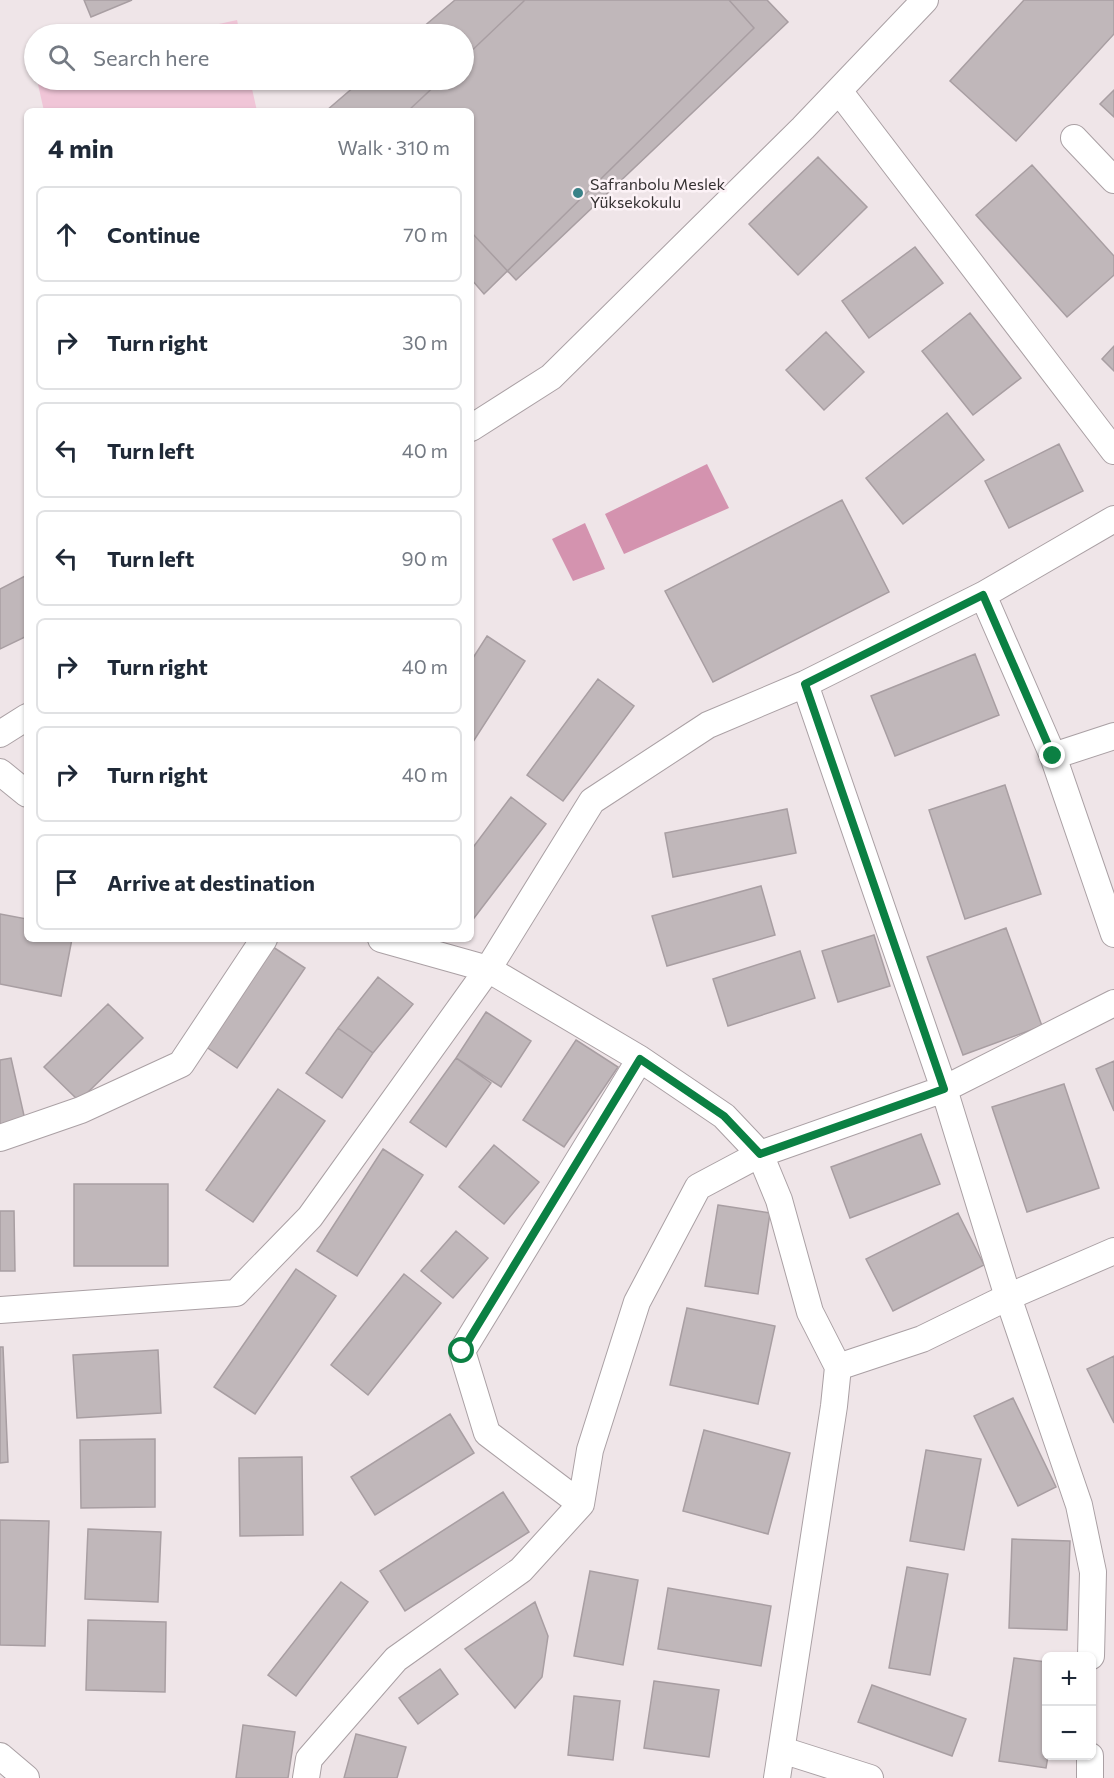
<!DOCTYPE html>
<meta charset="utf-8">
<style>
:root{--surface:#fff;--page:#f2f2f3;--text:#1f2937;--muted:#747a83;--line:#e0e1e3}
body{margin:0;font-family:Commissioner,sans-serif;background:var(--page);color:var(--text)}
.controls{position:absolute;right:18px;bottom:18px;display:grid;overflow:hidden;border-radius:9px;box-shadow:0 2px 4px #0004}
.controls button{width:54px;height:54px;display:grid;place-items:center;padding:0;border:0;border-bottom:2px solid var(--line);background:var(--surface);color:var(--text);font:30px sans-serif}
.stop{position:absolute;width:18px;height:18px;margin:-14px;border:4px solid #0b8043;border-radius:50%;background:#fff}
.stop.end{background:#0b8043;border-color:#fff;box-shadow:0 2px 6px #0008}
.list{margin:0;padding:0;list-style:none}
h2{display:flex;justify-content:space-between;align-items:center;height:78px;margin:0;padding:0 24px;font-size:26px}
h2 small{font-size:20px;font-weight:400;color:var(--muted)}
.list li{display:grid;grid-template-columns:39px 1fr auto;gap:18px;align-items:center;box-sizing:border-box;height:96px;margin:0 12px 12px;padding:0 12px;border:2px solid var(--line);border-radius:9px}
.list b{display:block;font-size:22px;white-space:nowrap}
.list em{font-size:20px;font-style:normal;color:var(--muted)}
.icon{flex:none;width:33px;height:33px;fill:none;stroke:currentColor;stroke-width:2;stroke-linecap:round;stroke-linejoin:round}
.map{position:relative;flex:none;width:1114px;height:1778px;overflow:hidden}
.search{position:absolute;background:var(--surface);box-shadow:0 2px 4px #0004;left:24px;top:24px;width:450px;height:66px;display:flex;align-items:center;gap:15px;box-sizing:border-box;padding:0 21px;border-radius:33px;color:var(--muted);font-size:22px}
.panel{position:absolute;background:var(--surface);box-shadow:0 2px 4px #0004;left:24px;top:108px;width:450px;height:834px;border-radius:9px}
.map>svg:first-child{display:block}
.green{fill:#f0c5d7}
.water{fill:#d493af}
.building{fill:#c0b7ba;stroke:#a89ea2;stroke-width:1.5}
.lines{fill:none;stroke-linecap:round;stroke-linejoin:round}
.street-casing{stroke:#aaa0a4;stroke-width:28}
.street{stroke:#fff;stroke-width:26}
.route{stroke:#0b8043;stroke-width:8}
.poi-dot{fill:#3a8288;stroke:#fcf2f6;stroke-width:2}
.labels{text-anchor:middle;stroke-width:5;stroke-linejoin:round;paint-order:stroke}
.poi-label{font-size:16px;fill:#363233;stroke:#fcf2f6;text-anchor:start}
</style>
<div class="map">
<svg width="1114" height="1778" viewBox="0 0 1114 1778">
<rect width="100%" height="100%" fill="#efe5e8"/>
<path class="green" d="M237 20 240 34H173Z
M37 80H250L257 111H44Z"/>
<path class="water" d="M707 464 729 508 624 554 605 514Z
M585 523 605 569 573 581 552 539Z"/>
<path class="building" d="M84 0H132L91 17Z
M455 0H729L754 28 484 294 471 279V111H326L362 80H464V34H415Z
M525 0H767L788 22 516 280 471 232V111H408L441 80H464V58Z
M1024 0H1114V34L1016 141 950 81Z
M1114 90V117L1100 104Z
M818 157 867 207 798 275 749 224Z
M1032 165 1114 256V275L1067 317 976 215Z
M915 247 943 283 869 338 842 301Z
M970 313 1021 378 973 415 922 351Z
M826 332 864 372 824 410 786 370Z
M1114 346V371L1102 359Z
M947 413 984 460 903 524 866 478Z
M1059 444 1083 491 1009 528 985 481Z
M842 500 889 592 713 682 665 591Z
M27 575V636L0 649V589Z
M487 636 525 661 471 745V661Z
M975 654 999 715 895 756 871 696Z
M598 679 634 706 563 801 527 775Z
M1005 785 1041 894 965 919 929 810Z
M511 797 546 824 471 922V850Z
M787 809 796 853 673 877 665 833Z
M761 886 775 935 667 966 652 916Z
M0 914 27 919V939H72L61 996 0 984Z
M1006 928 1042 1026 963 1055 927 957Z
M874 935 890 986 838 1002 822 951Z
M273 947 305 968 237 1068 205 1046Z
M800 951 815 998 728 1026 713 979Z
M378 977 413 1004 373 1053 338 1028Z
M108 1004 143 1038 79 1101 44 1067Z
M486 1012 531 1041 501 1087 456 1058Z
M338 1028 373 1053 342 1098 306 1073Z
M576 1040 618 1067 564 1147 523 1120Z
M11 1058 25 1120 0 1126V1060Z
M456 1058 491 1083 446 1147 410 1122Z
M1114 1061V1111L1096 1069Z
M1064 1084 1099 1188 1027 1212 992 1107Z
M278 1089 325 1121 253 1222 206 1190Z
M921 1134 940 1184 850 1218 831 1167Z
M494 1145 539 1182 504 1224 459 1187Z
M383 1149 423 1175 357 1276 317 1251Z
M74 1184H168V1266H74Z
M718 1205 770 1213 758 1294 705 1286Z
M0 1211H14L15 1271H0Z
M958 1213 984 1265 893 1311 866 1259Z
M456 1231 488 1258 453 1298 421 1271Z
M296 1269 336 1296 255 1414 214 1387Z
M404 1274 441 1303 368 1395 331 1365Z
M687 1308 775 1326 758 1404 670 1385Z
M0 1347H3L8 1462 0 1463Z
M158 1350 161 1413 77 1418 73 1355Z
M1114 1356V1423L1087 1369Z
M1013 1398 1056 1487 1018 1506 974 1416Z
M450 1414 474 1453 375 1515 351 1477Z
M704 1430 790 1453 768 1534 683 1511Z
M155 1439V1507L81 1508 80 1440Z
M926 1450 981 1459 964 1550 910 1541Z
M302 1457 303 1535 240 1536 239 1458Z
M503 1492 529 1532 405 1611 380 1571Z
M0 1520 49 1521 45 1646 0 1645Z
M88 1529 161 1532 158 1602 85 1599Z
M1012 1539 1070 1541 1067 1630 1009 1628Z
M907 1567 948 1574 930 1675 889 1668Z
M590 1571 638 1580 623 1665 574 1656Z
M341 1582 368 1602 296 1696 268 1675Z
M668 1588 771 1606 761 1666 658 1649Z
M535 1602 548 1636 542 1677 515 1708 465 1649Z
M88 1620 166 1622 165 1692 86 1690Z
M1014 1658 1046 1662 1048 1756 1046 1768 999 1761Z
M440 1669 458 1694 418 1724 399 1698Z
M654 1681 719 1690 709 1757 644 1748Z
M872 1685 966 1719 952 1756 858 1722Z
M574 1696 620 1701 613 1760 568 1755Z
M243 1725 295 1732 288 1778H236Z
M356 1734 406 1747 397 1778H344Z"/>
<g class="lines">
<defs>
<path id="street" d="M839 91 1114 451
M1074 138 1114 180
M471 428 551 377 803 128 925 0
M983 595 1053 756
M805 684 944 1089 1008 1297 1079 1505 1093 1572 1091 1656
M0 734 27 717
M1114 736 1053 756 1114 934
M0 772 27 794
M381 939 488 969 640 1059 724 1116 760 1154 779 1200 810 1312 838 1367
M0 1138 81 1110 181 1064 264 939
M0 1310 236 1293 310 1217 488 969 592 801 708 725 805 684 983 595 1114 519
M581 1504 487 1433 462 1351 640 1059
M782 1750 870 1778
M0 1756 26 1778
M306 1778 309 1759 396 1659 521 1570 581 1504 590 1450 637 1302 698 1187 760 1154 944 1089 1114 1003
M777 1778 834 1406 838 1367 922 1339 1008 1297 1114 1251
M1090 1778V1756"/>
</defs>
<use href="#street" class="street-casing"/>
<use href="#street" class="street"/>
</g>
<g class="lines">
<path class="route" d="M462 1351 640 1059 724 1116 760 1154 944 1089 805 684 983 595 1053 756"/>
</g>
<circle class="poi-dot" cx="578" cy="193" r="6"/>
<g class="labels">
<g class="poi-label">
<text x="590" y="190">Safranbolu Meslek<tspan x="590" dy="18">Yüksekokulu</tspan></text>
</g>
</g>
</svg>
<div class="controls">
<button>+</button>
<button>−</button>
</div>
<div class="stop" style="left:462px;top:1351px"></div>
<div class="stop end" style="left:1053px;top:756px"></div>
<div class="search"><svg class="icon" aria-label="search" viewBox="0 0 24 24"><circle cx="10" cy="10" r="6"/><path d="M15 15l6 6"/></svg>Search here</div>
<section class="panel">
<h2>4 min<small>Walk · 310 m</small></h2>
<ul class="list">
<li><svg class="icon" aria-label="ahead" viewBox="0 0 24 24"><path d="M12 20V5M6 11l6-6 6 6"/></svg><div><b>Continue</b></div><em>70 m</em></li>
<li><svg class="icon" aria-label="right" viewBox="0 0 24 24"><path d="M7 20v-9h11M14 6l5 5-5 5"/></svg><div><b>Turn right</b></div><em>30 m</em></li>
<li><svg class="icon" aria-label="left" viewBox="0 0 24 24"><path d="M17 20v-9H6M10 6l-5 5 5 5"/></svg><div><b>Turn left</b></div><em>40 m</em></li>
<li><svg class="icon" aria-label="left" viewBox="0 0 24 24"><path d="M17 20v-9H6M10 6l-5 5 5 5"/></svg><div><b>Turn left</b></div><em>90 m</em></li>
<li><svg class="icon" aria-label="right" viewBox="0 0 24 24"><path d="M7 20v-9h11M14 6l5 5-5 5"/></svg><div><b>Turn right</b></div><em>40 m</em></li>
<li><svg class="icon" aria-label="right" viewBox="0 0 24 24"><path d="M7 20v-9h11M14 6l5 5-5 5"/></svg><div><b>Turn right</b></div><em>40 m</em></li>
<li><svg class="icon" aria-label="arrive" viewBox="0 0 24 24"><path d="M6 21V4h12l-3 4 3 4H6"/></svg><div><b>Arrive at destination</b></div></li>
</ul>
</section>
</div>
